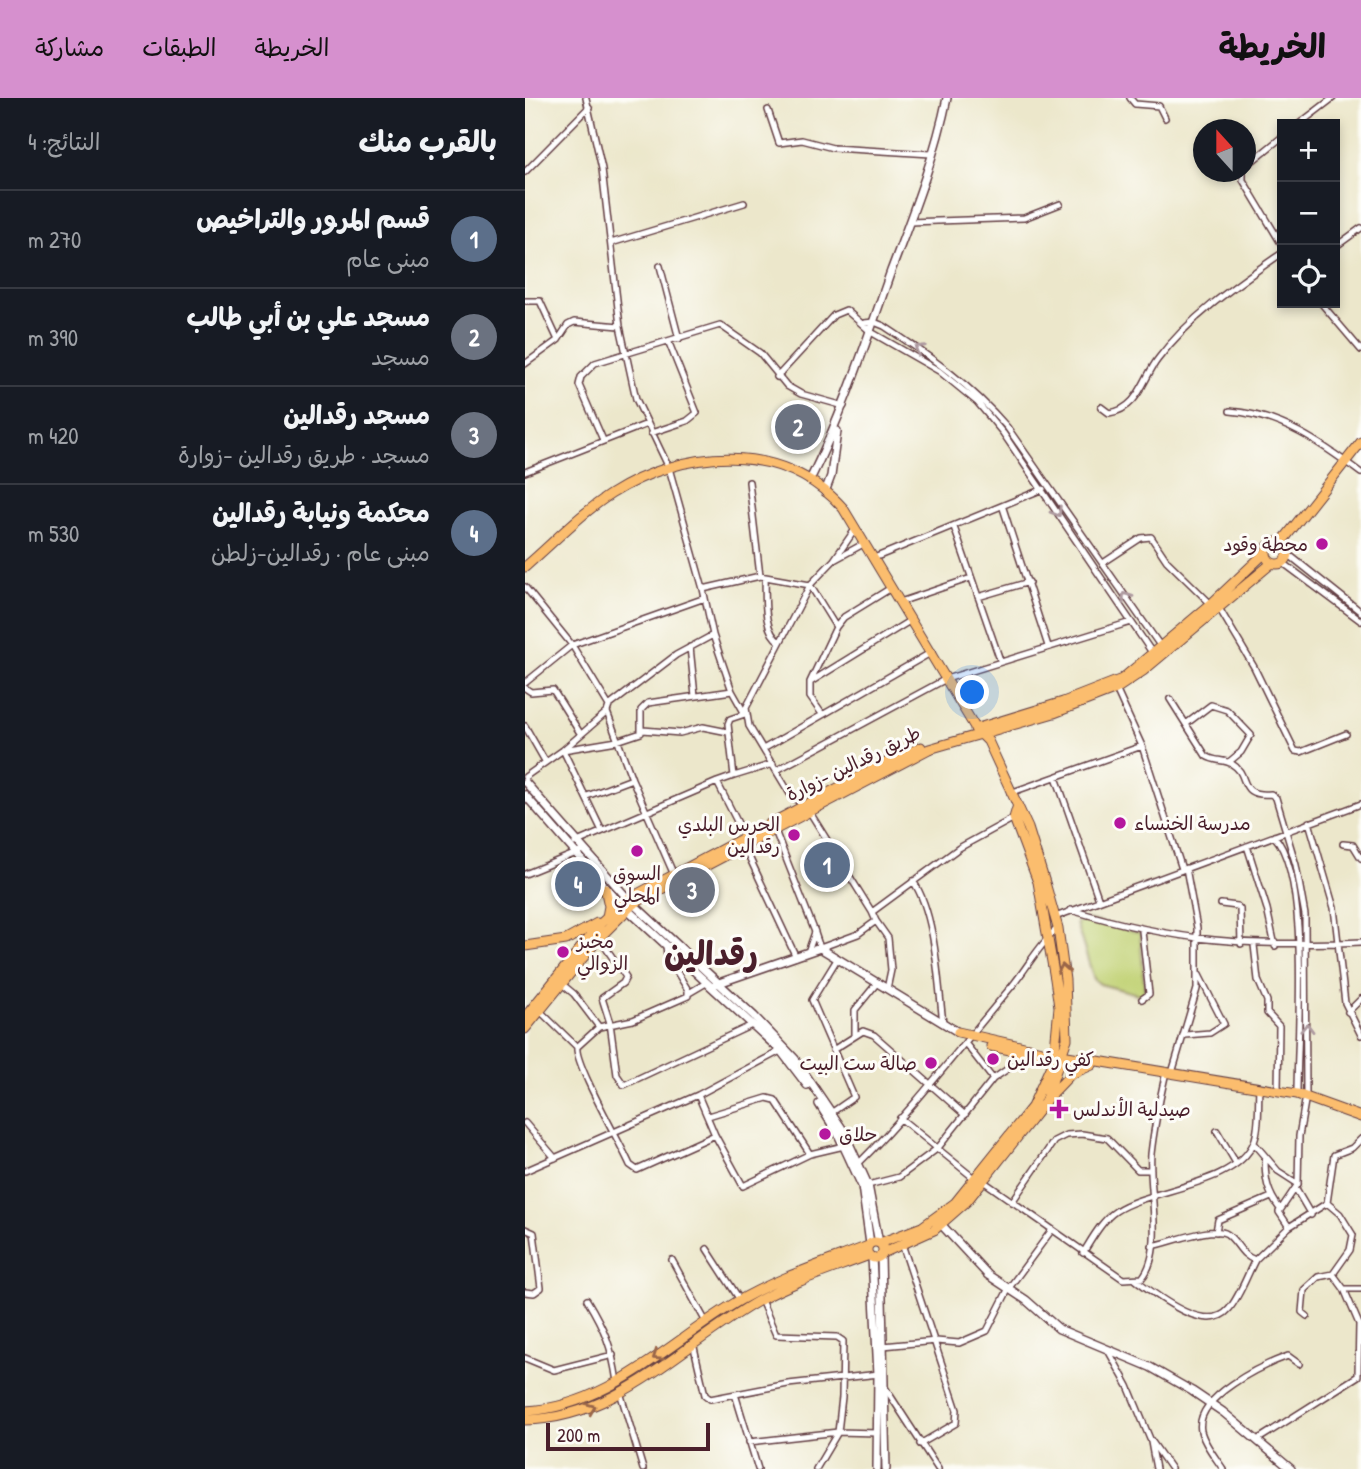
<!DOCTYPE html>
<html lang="ar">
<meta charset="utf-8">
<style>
:root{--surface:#171b24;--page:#20242c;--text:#f1f3f6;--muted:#9ea1a6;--line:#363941;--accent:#d690ce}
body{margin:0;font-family:"Patrick Hand","Playpen Sans Arabic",sans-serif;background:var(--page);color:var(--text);direction:rtl}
.controls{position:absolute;right:21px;top:21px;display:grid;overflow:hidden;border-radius:0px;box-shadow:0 4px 10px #0003}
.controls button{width:63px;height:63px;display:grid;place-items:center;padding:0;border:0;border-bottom:2px solid var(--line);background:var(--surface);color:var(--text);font:35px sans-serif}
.compass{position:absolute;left:668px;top:21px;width:63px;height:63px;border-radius:50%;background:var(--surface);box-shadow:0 4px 10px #0003;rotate:339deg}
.scale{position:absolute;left:21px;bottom:18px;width:164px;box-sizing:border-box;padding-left:7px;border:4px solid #4a1f2b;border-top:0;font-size:19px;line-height:24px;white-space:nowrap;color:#4a1f2b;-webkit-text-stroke:5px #fdfcf7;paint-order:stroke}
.you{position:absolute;left:448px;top:595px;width:24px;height:24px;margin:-18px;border:5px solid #fff;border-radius:50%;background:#1a73e8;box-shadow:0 0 0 10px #1a73e833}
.badge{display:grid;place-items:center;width:46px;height:46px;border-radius:50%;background:var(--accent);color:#fff;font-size:23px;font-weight:700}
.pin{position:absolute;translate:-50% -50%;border:4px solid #fff;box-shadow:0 2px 7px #0006}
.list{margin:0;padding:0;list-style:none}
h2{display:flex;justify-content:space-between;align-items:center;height:91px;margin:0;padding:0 28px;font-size:30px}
h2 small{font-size:23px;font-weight:400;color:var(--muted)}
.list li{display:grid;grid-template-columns:46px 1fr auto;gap:21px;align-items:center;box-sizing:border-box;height:98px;padding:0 28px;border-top:2px solid var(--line)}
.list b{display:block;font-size:26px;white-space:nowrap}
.list p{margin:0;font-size:23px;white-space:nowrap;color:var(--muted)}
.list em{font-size:23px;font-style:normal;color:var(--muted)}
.icon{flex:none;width:38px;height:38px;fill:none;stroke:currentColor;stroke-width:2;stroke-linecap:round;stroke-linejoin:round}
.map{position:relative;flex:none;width:836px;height:1371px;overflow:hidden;direction:ltr}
header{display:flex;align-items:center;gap:42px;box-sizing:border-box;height:98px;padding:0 35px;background:var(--accent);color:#111}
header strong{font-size:33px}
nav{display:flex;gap:38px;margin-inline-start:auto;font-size:24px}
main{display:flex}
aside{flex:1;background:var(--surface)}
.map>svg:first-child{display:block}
.green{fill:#c1d275;stroke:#867850;stroke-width:2}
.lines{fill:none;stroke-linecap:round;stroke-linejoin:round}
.minor-casing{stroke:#623d43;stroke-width:8}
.tertiary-casing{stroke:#623d43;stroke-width:10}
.primary-casing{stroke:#623d43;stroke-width:11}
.minor{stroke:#fff;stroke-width:5}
.tertiary{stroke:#fff;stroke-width:7}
.primary{stroke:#fbbd6e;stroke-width:9}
.oneway{stroke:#ae9aa0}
.oneway2{stroke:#9a6649}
.poi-dot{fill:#b5179e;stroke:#fdfcf7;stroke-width:2.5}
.labels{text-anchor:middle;stroke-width:6;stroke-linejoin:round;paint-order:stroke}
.poi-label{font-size:19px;fill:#4a1f2b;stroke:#fdfcf7;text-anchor:start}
.street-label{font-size:19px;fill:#4a1f2b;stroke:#fdfcf7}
.town-label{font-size:33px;font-weight:bold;fill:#4a1f2b;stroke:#fdfcf7}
</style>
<header>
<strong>الخريطة</strong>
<nav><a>الخريطة</a><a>الطبقات</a><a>مشاركة</a></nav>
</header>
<main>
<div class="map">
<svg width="836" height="1371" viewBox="0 0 836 1371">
<rect width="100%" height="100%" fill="#fdfcf7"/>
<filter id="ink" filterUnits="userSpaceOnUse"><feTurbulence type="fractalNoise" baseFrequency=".0143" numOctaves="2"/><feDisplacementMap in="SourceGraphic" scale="14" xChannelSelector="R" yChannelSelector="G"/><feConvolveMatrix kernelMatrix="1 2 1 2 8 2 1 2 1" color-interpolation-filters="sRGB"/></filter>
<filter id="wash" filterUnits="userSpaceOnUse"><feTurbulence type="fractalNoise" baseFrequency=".00686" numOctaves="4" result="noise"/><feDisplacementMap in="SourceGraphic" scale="28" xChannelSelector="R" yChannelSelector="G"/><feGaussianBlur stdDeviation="1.57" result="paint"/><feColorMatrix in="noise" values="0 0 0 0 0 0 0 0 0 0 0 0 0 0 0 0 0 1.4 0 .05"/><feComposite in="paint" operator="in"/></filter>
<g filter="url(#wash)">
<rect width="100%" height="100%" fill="#ece7cb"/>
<path class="green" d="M561 821 615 835 620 898 575 886 569 881 551 825Z"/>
</g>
<g filter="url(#ink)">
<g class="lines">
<defs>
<path id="minor" d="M61 0 77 71 95 228 111 301 144 370 178 491 188 537 207 593 220 616 205 621 203 626 209 678 192 684
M605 0 610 6 634 8 640 20
M243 12 254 45 277 42 308 50 406 56
M774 26 808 0
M720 69 757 39
M0 74 64 9
M718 74V82L757 147
M384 124 499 120 535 106
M86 145 219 105
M810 149 836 130
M135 168 154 241
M0 203H15L33 242
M796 205 836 252
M339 225 349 224 359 228C406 259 446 287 482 329L636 549
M0 266 33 242 43 227 49 224 95 228
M252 279 309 217 321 212 346 234 414 273 452 304 478 335 628 556
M576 309 584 315C614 311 618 280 633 261 665 218 714 185 757 155
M705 313C756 317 796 345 836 375
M126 335 162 323 172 315 144 245
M78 342 54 287 56 279 70 265 195 227 235 255 262 288 276 296 319 308
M0 374 122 326
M224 384 235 478
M478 410 523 548
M429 429 475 562
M331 430 309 462 285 487 221 610 224 628 265 696 284 713 347 814 434 750 489 720
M763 456 836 514
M349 460 518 391
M309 462 340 445
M757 464 836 523
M578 465 616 440 626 439 642 463 686 506
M240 479C241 498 237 533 255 544
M0 489 47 547 84 608
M178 491 235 478 285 487 311 529
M453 499 504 484
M375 504 446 480
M694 510 729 569 770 653 776 654 821 636
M165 549 170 598
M287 583 386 522
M0 585 47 547 180 500
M0 590 6 594 28 592 55 635
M591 591 617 648
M645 601 681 658C690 664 699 661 707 666 726 677 711 699 746 696L751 700 771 767 780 817 781 998 774 1038 773 1086
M82 614 107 681 149 777
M297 616 285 599V584L311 529 319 519 366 490
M661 626 686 607 702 612 726 637 716 654 704 664
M0 628 20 663
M118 632 155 635 178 629 203 634
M240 650 407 554
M252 672 421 581 606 524
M209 678 248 666
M0 679 38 652 82 614 84 608 151 557 188 537
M531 679 574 802
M485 695 617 648 657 771
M62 698 107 681
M784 724 809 810 820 905 836 937
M249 730 290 834 283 854
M76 731 38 652 92 643 116 635V612L123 605 207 593
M749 738C786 778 772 938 772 995
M50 745 192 684 220 739
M818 746 828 747 836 760
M219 748 271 859
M722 748 742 811 750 848
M0 776 59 752
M388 783C411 816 413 885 418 925
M696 806 712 808 715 811 716 846
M546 812C653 844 725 849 836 844
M530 819 836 706
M351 823 363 840 366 872 362 891
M617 833 624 896 617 901
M290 835 295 850 333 836 351 823 347 814
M74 840 101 879 98 885 77 900 85 925 92 977 99 987 227 927
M729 847 733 882 742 903V915L754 928 753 992
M37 886 49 896 74 929
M164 895 181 885
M15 913 52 949C49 965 96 1046 105 1067L112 1072 190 1037
M823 914 836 901
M330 936V912L352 885
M660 937 685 935 699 926 674 877
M440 945 468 981
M52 949 74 929 108 922 163 898V892L142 858 141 847
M308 952 338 933 349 937 440 1017
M647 975 672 891V830L661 770
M173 997 190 1037 218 1088 285 1056 319 1048
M306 1015 329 999 287 902 311 863
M183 1018 242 1000 250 1002 285 1056
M375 1020 450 1081
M0 1025 30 1060
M692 1033 711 1065
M729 1045 753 1073 773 1086 754 1114 764 1129
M740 1060C740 1081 742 1094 755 1111
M333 1066C389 1010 436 948 487 888 502 870 515 845 533 830
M0 1073 173 997 257 952
M458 1083 598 1181 617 1180C640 1153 623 1089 626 1056 629 1029 635 1000 641 974
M343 1087 374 1079 413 1050 468 981 503 957
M772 1093 786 1117
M487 1104 529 1043 541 1037 557 1036 582 1040 613 1072H626
M802 1105 815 1116 828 1137 825 1152 808 1176 819 1191H836
M0 1131 9 1135 16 1190 9 1195 0 1194
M691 1134 693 1122 746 1099
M377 1146 432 1312 431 1325 395 1346
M627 1148C644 1145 688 1127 702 1136 713 1144 716 1158 730 1162L764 1129 802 1105 809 1057 827 1050 836 1041
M182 1151 215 1202
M558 1155C567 1141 577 1122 591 1113 626 1090 711 1088 729 1044 735 1029 733 1006 734 990
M147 1162 181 1224
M611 1182C630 1196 681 1238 704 1211 715 1198 722 1177 730 1162
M62 1202C80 1232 87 1249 92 1284
M236 1202 251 1237 312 1239 318 1243 317 1299 313 1334 291 1371
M782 1218 777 1214 779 1192 793 1179 808 1176
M168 1245 180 1297 185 1301 263 1286 354 1276
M358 1248 411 1243 434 1245 462 1233 484 1190 526 1133
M584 1254 603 1288 625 1341 646 1371
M0 1260 29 1272 88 1257
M361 1291 413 1371
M95 1294 118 1371
M210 1296 233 1371
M732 1342 833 1278 834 1226 819 1191
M224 1344 313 1334 353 1335
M626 1344 631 1371
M698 1371C691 1360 679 1346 676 1333 669 1299 738 1267 763 1258L774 1266"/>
<path id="tertiary" d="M285 382C318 315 341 244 366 173 387 117 410 59 422 0
M300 394 306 378 312 333
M0 684 103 801 229 918 270 961 318 1032 343 1087 354 1145
M0 697 90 800 256 953 282 987
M191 886 295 850 433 934
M294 1006 313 1036 337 1088 345 1146
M413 1123 463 1177 501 1202 534 1231 625 1269 667 1293 698 1314 766 1371
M356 1158 361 1371
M347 1159 353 1276 352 1371"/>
<path id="primary" d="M741 455a11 11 0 1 1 22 0a11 11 0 1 1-22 0Z
M756 445 836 344
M0 469C28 445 55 416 86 396 159 350 257 342 318 410L451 631 463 643 503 730 521 788 533 830 540 882 542 941 520 1004 442 1103 409 1132 358 1155
M450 631 538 604 597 581 686 506 741 454
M80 790 84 808 82 819
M0 848 41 842 72 825
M0 919 76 825 103 801 356 667 396 649
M0 931 74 840 108 806 404 651 529 615 591 591 618 573 747 465
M433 934 530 956 772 996 836 1019
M466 948 518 959
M523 1000 546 976 567 967
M342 1152a8 8 0 1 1 16 0a8 8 0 1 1-16 0Z
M355 1145 397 1129 430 1105 507 1009 529 961 534 909 530 881 513 784 489 720 492 710
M0 1313C85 1309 145 1243 215 1202 255 1179 300 1165 343 1148
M0 1322C93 1321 158 1245 235 1202 269 1183 308 1171 344 1157"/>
</defs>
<use href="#minor" class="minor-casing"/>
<use href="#tertiary" class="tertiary-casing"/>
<use href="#primary" class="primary-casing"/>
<use href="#minor" class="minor"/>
<use href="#tertiary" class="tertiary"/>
<use href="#primary" class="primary"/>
</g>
<defs><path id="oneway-chevron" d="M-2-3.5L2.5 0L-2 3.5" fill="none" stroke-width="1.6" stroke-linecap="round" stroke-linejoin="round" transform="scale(1.75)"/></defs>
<g class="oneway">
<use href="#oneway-chevron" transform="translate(394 251) rotate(-147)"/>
<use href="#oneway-chevron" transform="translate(532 414) rotate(58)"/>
<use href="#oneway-chevron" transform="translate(601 499) rotate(-125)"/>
<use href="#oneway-chevron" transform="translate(782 930) rotate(-89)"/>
</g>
<g class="oneway2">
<use href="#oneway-chevron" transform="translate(538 871) rotate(-100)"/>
<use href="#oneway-chevron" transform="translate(132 1258) rotate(146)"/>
<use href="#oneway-chevron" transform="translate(66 1310) rotate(-22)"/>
</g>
</g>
<g class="poi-dot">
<circle cx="797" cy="446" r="7"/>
<circle cx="595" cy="725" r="7"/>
<circle cx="269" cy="737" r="7"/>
<circle cx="112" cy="753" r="7"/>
<circle cx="38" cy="854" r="7"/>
<circle cx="468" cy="961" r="7"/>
<circle cx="406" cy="965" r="7"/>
<path d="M530.5 1000.5h7v7h7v7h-7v7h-7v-7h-7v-7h7z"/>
<circle cx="300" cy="1036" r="7"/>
</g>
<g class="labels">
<g class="poi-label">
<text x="783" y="453" text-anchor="end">محطة وقود</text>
<text x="609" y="732">مدرسة الخنساء</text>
<text x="255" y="733" text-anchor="end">الحرس البلدي<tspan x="255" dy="22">رقدالين</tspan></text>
<text x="112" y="782" text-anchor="middle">السوق<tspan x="112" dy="22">المحلي</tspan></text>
<text x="52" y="850">مخبز<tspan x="52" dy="22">الزوالي</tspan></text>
<text x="482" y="968">كفي رقدالين</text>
<text x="392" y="972" text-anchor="end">صالة ست البيت</text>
<text x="548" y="1018">صيدلية الأندلس</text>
<text x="314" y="1043">حلاق</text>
</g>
<g class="street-label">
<text transform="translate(328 665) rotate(-26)" y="7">طريق رقدالين -زوارة</text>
</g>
<g class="town-label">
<text x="186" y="867">رقدالين</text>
</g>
</g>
</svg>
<div class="controls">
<button>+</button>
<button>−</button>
<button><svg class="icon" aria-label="locate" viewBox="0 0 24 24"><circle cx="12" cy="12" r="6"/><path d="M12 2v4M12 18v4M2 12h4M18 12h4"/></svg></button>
</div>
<svg class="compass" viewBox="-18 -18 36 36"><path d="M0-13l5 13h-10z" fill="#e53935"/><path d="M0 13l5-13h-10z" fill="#9ea1a6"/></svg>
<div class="scale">200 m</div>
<div class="you"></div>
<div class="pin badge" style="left:302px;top:767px;background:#5c6f8a">1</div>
<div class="pin badge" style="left:273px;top:329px;background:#6b7280">2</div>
<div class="pin badge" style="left:167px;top:792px;background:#6b7280">3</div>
<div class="pin badge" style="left:53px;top:786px;background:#5c6f8a">4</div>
</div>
<aside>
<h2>بالقرب منك<small>النتائج: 4</small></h2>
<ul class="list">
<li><span class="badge" style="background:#5c6f8a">1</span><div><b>قسم المرور والتراخيص</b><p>مبنى عام</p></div><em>270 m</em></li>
<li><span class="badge" style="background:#6b7280">2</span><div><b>مسجد علي بن أبي طالب</b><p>مسجد</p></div><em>390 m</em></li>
<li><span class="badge" style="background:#6b7280">3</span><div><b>مسجد رقدالين</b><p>مسجد · طريق رقدالين -زوارة</p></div><em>420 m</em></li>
<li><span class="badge" style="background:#5c6f8a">4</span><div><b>محكمة ونيابة رقدالين</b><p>مبنى عام · رقدالين-زلطن</p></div><em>530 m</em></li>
</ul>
</aside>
</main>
